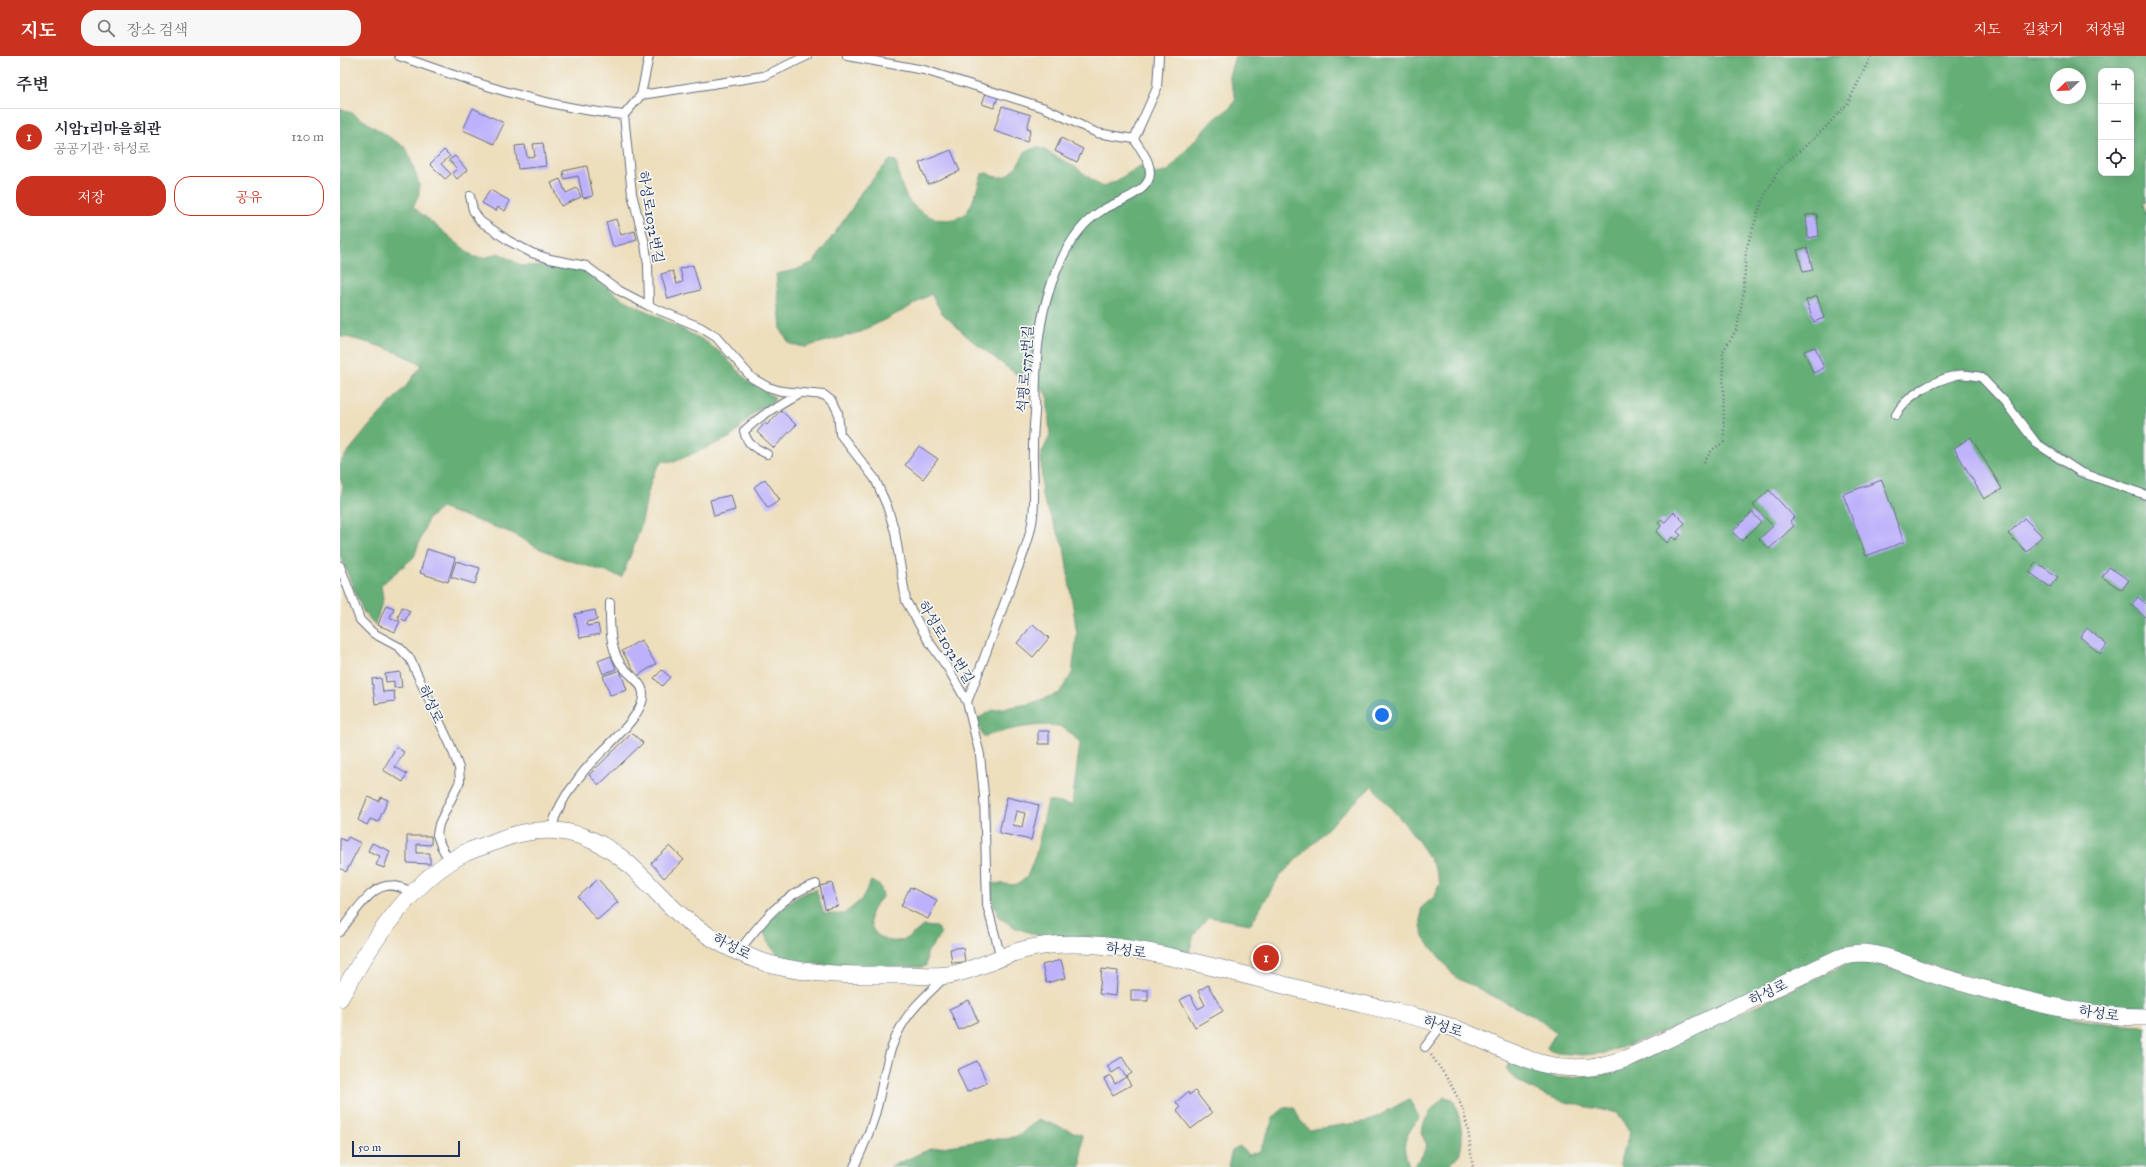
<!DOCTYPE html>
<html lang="ko">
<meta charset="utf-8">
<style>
:root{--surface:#fff;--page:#f7f7f7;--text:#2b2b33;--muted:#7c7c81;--line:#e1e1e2;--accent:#c8321e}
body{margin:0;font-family:"IM FELL Great Primer","Noto Serif KR",serif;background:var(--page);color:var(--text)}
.controls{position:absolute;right:12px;top:12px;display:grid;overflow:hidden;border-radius:8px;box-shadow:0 2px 10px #0003}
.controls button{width:36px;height:36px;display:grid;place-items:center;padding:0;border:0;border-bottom:1px solid var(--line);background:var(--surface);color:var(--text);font:20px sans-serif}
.compass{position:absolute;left:1710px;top:12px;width:36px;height:36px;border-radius:50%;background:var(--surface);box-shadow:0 2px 10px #0003;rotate:247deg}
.scale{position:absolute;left:12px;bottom:10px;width:108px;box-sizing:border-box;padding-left:4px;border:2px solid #1b2f5e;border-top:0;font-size:11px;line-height:14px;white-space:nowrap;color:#1b2f5e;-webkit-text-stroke:3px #f6f6f2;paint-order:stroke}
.you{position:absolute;left:1042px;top:659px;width:14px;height:14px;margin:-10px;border:3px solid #fff;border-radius:50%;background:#1a73e8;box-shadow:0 0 0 6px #1a73e833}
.badge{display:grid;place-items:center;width:26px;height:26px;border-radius:50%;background:var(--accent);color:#fff;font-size:13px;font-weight:700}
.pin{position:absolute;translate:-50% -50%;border:2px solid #fff;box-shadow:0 1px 4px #0006}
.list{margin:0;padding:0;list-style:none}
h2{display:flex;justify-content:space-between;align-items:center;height:52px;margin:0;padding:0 16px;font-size:17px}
h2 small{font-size:13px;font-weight:400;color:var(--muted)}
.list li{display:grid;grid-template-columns:26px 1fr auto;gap:12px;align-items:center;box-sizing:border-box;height:56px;padding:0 16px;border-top:1px solid var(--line)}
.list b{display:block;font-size:15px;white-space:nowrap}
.list p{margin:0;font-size:13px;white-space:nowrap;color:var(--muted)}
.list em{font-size:13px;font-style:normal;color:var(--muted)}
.actions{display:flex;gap:8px;padding:12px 16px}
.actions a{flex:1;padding:9px 0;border:1px solid var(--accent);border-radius:16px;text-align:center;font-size:14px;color:var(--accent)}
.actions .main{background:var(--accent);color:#fff}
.icon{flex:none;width:22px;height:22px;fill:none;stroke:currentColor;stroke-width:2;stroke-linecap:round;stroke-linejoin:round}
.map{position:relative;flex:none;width:1806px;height:1111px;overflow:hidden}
header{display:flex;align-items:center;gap:24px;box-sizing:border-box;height:56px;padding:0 20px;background:var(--accent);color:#fff}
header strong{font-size:19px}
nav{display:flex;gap:22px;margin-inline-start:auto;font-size:14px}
.search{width:280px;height:36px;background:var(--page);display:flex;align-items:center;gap:10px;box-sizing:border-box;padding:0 14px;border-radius:16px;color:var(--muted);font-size:15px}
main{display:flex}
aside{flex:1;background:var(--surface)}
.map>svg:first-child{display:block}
.forest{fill:#65af77;stroke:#406f6a;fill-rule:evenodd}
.building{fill:#bdb1fb;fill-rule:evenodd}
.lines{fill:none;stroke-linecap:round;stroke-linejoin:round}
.service-casing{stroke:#646c7f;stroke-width:10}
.minor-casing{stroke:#646c7f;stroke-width:18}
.path{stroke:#646c7f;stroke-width:2.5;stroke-dasharray:1 3;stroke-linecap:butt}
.service{stroke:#fff;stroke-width:8}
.minor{stroke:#fff;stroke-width:17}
.labels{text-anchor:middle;stroke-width:3.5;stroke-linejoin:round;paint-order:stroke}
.street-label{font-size:14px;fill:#1b2f5e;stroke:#f6f6f2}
</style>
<header>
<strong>지도</strong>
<div class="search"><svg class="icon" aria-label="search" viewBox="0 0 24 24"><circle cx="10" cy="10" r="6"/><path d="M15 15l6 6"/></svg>장소 검색</div>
<nav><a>지도</a><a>길찾기</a><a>저장됨</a></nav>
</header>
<main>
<aside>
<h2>주변<small></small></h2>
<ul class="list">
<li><span class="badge">1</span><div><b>시암1리마을회관</b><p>공공기관 · 하성로</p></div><em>120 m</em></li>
</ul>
<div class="actions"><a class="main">저장</a><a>공유</a></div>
</aside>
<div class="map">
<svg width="1806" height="1111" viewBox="0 0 1806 1111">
<rect width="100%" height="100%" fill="#f6f6f2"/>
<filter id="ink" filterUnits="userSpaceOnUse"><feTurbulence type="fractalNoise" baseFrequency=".025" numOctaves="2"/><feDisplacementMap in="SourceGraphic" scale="8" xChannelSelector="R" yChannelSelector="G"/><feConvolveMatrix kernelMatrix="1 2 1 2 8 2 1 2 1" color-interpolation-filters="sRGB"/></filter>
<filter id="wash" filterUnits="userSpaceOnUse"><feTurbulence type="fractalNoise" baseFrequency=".012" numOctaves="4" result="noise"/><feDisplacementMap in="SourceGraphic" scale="16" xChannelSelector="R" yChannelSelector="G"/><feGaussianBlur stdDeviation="0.9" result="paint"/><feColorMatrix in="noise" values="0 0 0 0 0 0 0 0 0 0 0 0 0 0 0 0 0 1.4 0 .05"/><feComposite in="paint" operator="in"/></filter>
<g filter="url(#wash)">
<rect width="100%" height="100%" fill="#eddebc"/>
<path class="forest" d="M895 0H1806V145L1803 146 1806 159V953L1787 954 1738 947 1694 939 1521 890 1337 971 1266 997 1242 999 1217 997 1206 993 1216 977 1197 962 1115 921 1085 883 1081 870V852L1094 841 1100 827C1089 790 1056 759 1032 730L991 769 939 821 911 868 868 861 854 879 849 897 748 881H703L676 872 660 862 653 848 651 827 677 829 687 821 696 798 708 745 732 749 740 687C735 682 727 673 721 671 705 665 659 675 643 681L637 663 653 654 689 648 719 637 732 618 737 578 724 491 702 440 701 398 710 380 707 337 676 318 630 283 602 257 591 238 566 253 520 276 465 291 450 288 441 274 436 218 456 214 474 206 511 154 522 135 550 104 556 105C558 116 560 127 565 138 575 159 606 172 625 158 632 152 639 127 642 118L647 117C668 130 677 110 686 95L698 91 735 111 762 131 776 125 800 110 817 118 828 115 872 65 890 52 896 43 889 20ZM1761 15H1791V117H1761ZM1716 18H1740V42H1716Z
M0 53 12 57 66 92 79 127V138L73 151 134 201 145 202 158 197 182 210 207 209 239 211 281 242 365 285 382 298 410 327 434 341V345L416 355 391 381 334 406 323 405C307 421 307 448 301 469 296 487 288 504 282 521L222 502 196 491 172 477 101 452 88 463 74 501 41 529 43 543 35 569 23 555 0 499V446L3 429 0 423V406L30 369 67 329 82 309C56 294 30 286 0 280Z
M531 825 540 830 543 840C538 846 531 853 530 861 529 880 550 890 565 883 572 880 578 874 583 870L597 871 601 878 587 897 586 910 582 911C545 911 477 914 443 901 435 897 429 890 426 881 423 875 424 870 429 865 443 851 456 839 476 833L484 858H504L521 844Z
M1527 904C1568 919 1609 930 1650 942 1702 956 1752 969 1806 970V1111H1281L1279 1107 1290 1077 1278 1057C1241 1049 1192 1044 1166 1013L1171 1006 1197 1017 1217 1022 1269 1018 1485 918 1511 906Z
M1104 1041 1113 1043C1120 1061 1132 1101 1106 1110 1096 1111 1081 1111 1071 1111L1082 1100 1087 1089 1081 1077C1085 1061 1091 1053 1104 1041Z
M1069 1043 1079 1061C1066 1081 1059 1087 1070 1111H888L892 1094 900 1090 908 1099 920 1095 934 1061 944 1052 954 1051 960 1064 969 1074 1029 1065Z
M698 1063 742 1079 741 1111H550L590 1093 652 1083H667L680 1079Z"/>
<g id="blocks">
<path class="building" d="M646 37 658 41 654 52 642 48Z
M662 50 691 59 687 72 691 73 687 86 654 75Z
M133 52 164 67 154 88 123 74Z
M721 82 743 93 737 106 715 95Z
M203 87 206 110 178 113 175 90 185 89 187 101 195 100 193 88Z
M104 94 110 100 101 108 111 118 105 123 90 108Z
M611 94 620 115 588 128 579 107Z
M115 100 127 114 117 123 112 117 117 113 109 104Z
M247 110 253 140 243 142 238 120 224 123 223 115Z
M220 123 226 137 237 132 241 141 221 150 211 127Z
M150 134 170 145 165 155 158 151 156 155 142 147Z
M1477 158 1479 180 1468 182 1466 159Z
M276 163 281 179 295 175 297 184 273 191 266 166Z
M1467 191 1473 214 1463 216 1457 194Z
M353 209 360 234 328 243 321 218 333 215 337 227 343 225 340 213Z
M1477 240 1484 262 1474 266 1466 244Z
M1475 291 1484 312 1473 317 1464 295Z
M441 354 456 369 434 392 417 376 425 367 427 369Z
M1631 381 1662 433 1644 443 1614 392Z
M579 390 598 403 583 423 565 409Z
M425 423 440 444 428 452 414 431Z
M1542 424 1564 486 1526 500 1503 438Z
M1429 434 1454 461 1450 465 1454 470 1429 493 1419 483 1433 470 1413 449Z
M391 439 395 454 374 460 370 444Z
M1334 456 1345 467 1337 476 1341 479 1336 484 1332 481 1327 487 1316 476 1321 470 1318 467 1321 463 1325 466Z
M1412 456 1421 466 1402 485 1392 476Z
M1684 462 1702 480 1687 496 1668 478Z
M87 493 115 502 108 526 80 517Z
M116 505 140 512 135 528 111 521Z
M1696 506 1718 521 1710 531 1689 516Z
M1769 511 1789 524 1782 534 1762 521Z
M1798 541 1806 548V562L1791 549Z
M46 549 54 552 50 562 60 565 55 576 38 569Z
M62 551 70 555 65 565 58 561Z
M255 554 257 564 246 566 247 570 258 568 260 578 240 582 235 558Z
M693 568 709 582 693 601 677 587Z
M1747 572 1767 589 1760 598 1740 581Z
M301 584 316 608 297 620 282 595Z
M271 600 276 613 263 618 258 605Z
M280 614 287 634 270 639 263 620Z
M322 614 330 621 322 630 314 622Z
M60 616 62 631 54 632V625L46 626 45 618Z
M41 622 43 636 54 635 55 645 35 648 32 623Z
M698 675H709V688H698Z
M292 677 303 687 259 729 249 719Z
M56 691 64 696 55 711 67 718 63 726 43 714Z
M28 741 39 745 41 741 48 744 38 766 30 763 27 769 18 764Z
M667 741 699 749 691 784 659 777ZM676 755 685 757 682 771 673 769Z
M67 780H91V789L77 788V797H90V808L67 807Z
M8 781 21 787 6 816 0 812V782L6 785Z
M32 787 50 795 44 812 36 809 40 800 28 795Z
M330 790 344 804 324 822 311 807Z
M258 823 278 846 257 864 238 841Z
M492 827 498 850 485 853 480 830Z
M570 831 597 844 588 863 561 850Z
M623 891 625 906 612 907 610 893Z
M916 891 939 897 935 914 912 908Z
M721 904 726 922 706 927 702 909Z
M762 913 778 915 776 940 759 938Z
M868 929 883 955 855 971 840 944 850 939 858 953 865 949 858 935Z
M791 934H808V945H791Z
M629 944 638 965 619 974 609 953Z
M782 1001 792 1017 786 1021 780 1012 772 1017 767 1010Z
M637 1005 647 1027 627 1036 617 1014Z
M770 1019 775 1028 786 1021 791 1029 773 1039 764 1023Z
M855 1035 872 1057 851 1073 837 1055 840 1052 836 1046 848 1036 849 1039Z"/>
</g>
</g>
<g filter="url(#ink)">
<use href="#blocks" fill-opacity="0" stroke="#646c7f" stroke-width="1"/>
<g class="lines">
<defs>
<path id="service" d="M59 0C132 26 206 52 284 59L301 39 309 0
M507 0 584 14 705 52 757 77 794 83
M301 39 424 20 467 0
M284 59 292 138 305 188 308 209 309 250
M130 140 133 154 140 165 169 185 192 197 210 203 246 210 280 235 309 250 360 271 376 281 412 322 428 331 441 335 484 339 493 346 498 356 500 378 535 423 547 450 555 476 566 545 588 584 609 614 627 646 640 699 644 739 647 849 661 902
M1556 359C1565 339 1596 324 1617 319 1624 317 1634 320 1641 321L1665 346 1696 387 1740 416 1806 439
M427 398C415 392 407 389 404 375 421 359 439 348 459 337
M0 510 20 564 33 577 59 591 70 603 110 688 119 712 120 725 99 768 97 779 101 790 110 806
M627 646C642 609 655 572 669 535 678 511 690 486 693 460 696 437 692 414 693 391 693 380 694 368 695 357 696 317 696 280 707 242 716 211 732 173 761 155 773 147 801 139 808 125 815 111 802 95 794 83L817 32 819 0
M211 773C216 757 222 743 233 730 239 721 246 712 254 704 267 690 306 657 303 637 302 625 286 617 280 607 269 589 270 568 270 547
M0 876C10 863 29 832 46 830 55 828 65 833 74 837
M398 896C420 868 441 839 476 828
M1085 991 1102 969
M514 1111C523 1092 532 1072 537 1051 544 1023 547 994 562 969 573 950 590 936 605 921"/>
<path id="minor" d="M0 942C28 891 72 823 125 797 136 792 148 789 159 784 203 767 242 772 280 801 301 817 317 838 337 856 364 880 401 901 437 910 478 920 523 919 565 919 579 919 595 921 608 919 634 915 658 901 683 894 719 884 761 888 797 894 858 905 918 923 979 938 1023 949 1068 957 1111 971 1142 982 1172 1000 1204 1008 1233 1015 1261 1012 1288 1002L1505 899C1510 898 1517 897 1523 897 1548 898 1574 913 1598 920 1666 939 1735 961 1806 961"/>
</defs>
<use href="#service" class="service-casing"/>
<use href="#minor" class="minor-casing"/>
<path class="path" d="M1364 406 1372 394 1384 386 1383 295 1397 273 1404 234 1406 194 1421 147 1439 113 1482 75 1508 47 1531 0
M1091 999C1106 1020 1120 1040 1126 1065 1130 1080 1130 1096 1133 1111"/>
<use href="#service" class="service"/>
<use href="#minor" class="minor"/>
</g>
</g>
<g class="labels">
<g class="street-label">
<text transform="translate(311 161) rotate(80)" y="5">하성로1032번길</text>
<text transform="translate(685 313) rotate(-86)" y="5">석평로575번길</text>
<text transform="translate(606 586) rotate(59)" y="5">하성로1032번길</text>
<text transform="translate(91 648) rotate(65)" y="5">하성로</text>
<text transform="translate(392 890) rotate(27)" y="5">하성로</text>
<text transform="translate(786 894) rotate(8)" y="5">하성로</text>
<text transform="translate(1428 936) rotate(-26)" y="5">하성로</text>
<text transform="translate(1759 957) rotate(8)" y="5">하성로</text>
<text transform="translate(1103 970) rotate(18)" y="5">하성로</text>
</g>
</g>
</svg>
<div class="controls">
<button>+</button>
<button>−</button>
<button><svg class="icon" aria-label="locate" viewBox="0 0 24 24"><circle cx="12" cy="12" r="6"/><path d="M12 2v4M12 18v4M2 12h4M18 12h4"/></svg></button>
</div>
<svg class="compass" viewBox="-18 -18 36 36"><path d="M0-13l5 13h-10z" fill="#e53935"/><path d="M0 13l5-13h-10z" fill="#7c7c81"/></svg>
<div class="scale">50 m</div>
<div class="you"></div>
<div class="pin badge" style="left:926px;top:902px">1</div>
</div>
</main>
